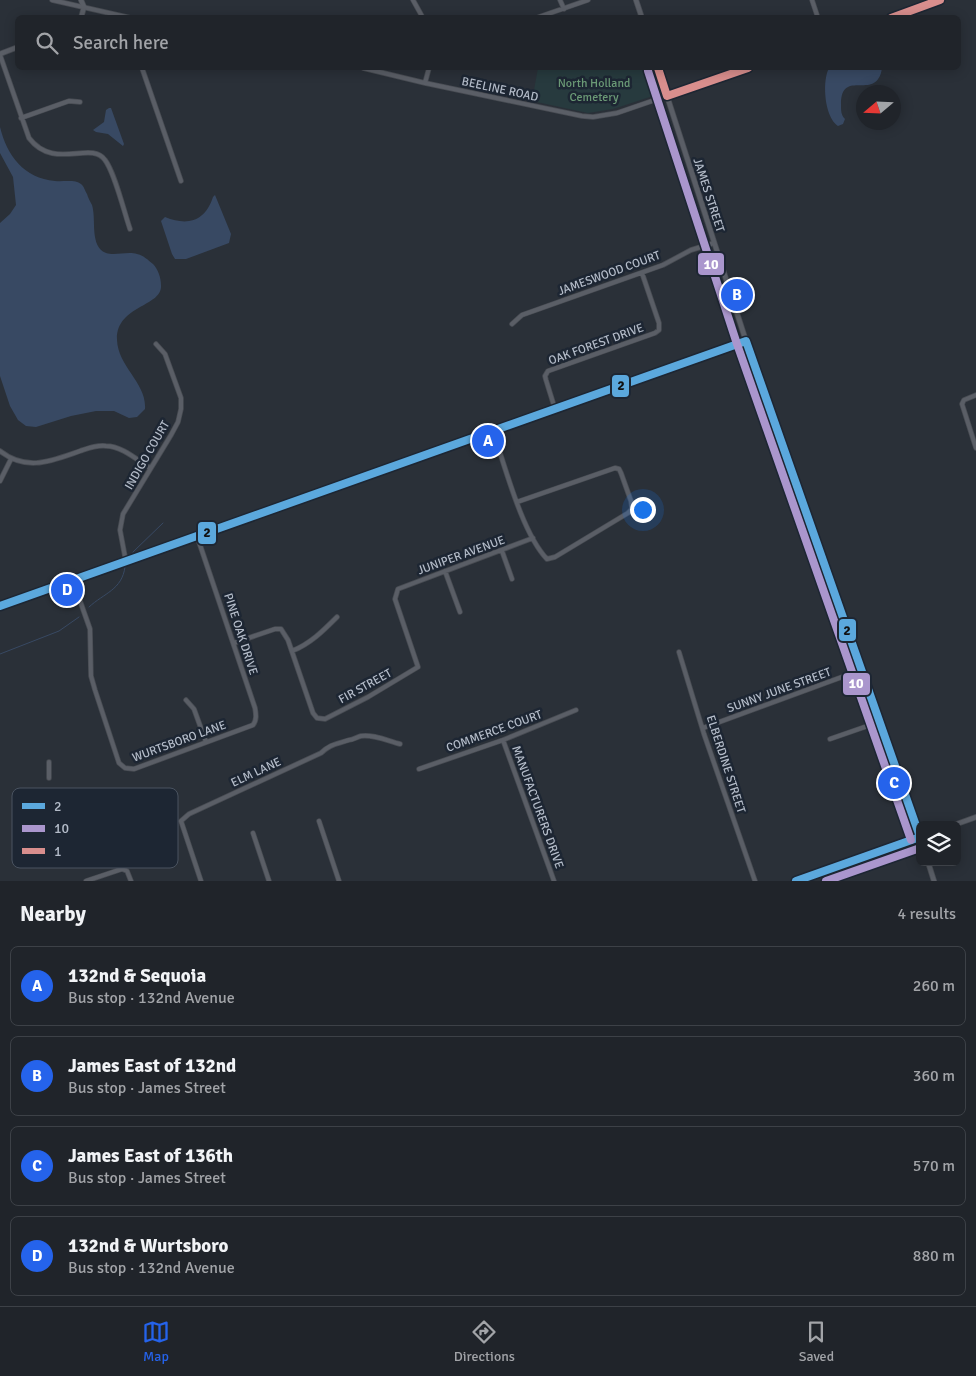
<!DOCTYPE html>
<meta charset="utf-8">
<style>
:root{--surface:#20242a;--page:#2d3036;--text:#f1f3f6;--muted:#a2a4a8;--line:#3d4147;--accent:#2563eb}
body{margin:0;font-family:Signika,sans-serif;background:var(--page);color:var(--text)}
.controls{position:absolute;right:15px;bottom:15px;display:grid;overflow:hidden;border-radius:8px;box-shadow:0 2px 12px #0003}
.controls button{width:45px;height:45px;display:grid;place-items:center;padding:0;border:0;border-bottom:1px solid var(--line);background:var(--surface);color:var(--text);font:25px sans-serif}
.compass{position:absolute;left:856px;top:85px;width:45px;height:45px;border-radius:50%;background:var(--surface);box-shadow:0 2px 12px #0003;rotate:251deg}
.you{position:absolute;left:642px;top:509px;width:18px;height:18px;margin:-12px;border:4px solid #fff;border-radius:50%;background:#1a73e8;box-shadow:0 0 0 8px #1a73e833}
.badge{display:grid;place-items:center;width:32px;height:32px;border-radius:50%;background:var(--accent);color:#fff;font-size:16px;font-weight:700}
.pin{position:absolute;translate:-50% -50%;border:2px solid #fff;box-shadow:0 1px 5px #0006}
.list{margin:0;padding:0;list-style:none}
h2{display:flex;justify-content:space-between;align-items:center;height:65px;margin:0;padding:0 20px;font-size:21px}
h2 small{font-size:16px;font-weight:400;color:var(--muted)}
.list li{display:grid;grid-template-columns:32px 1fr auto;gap:15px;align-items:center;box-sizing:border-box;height:80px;margin:0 10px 10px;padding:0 10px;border:1px solid var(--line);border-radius:8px}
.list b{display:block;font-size:19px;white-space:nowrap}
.list p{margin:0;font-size:16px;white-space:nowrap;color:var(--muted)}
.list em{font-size:16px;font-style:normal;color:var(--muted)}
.icon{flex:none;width:28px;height:28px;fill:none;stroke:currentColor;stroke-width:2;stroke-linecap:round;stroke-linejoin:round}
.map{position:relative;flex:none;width:976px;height:881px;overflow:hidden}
.search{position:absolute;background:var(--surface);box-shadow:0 2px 12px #0003;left:15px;right:15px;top:15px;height:55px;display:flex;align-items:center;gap:12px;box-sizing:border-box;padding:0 18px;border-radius:8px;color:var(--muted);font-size:19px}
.sheet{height:425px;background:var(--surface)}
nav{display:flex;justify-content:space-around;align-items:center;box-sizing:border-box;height:70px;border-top:1px solid var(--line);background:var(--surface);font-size:14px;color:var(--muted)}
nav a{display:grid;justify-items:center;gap:2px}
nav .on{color:var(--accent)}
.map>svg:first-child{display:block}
.green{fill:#273a3e}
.water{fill:#384963}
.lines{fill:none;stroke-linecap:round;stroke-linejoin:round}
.stream{stroke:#384963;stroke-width:1}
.minor-casing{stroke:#484c53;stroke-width:5.5}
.tertiary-casing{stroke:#484c53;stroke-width:6}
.minor{stroke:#5a5e66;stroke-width:4}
.tertiary{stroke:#5a5e66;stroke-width:4.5}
.bus-1-casing{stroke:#1d2633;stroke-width:11}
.bus-2-casing{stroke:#1d2633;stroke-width:11}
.bus-3-casing{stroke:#1d2633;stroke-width:11}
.bus-1{stroke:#5ba8dd;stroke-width:8}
.bus-2{stroke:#aa96cd;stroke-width:8}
.bus-3{stroke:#d88e8d;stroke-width:8}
.labels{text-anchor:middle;stroke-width:5;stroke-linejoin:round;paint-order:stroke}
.park-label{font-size:12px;fill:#6b9a76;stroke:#1d2633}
.street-label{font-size:12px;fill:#b4bcc9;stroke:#1d2633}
.key{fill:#1d2633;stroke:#4a5360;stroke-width:1}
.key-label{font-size:14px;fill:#b4bcc9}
.line-badge{stroke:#1d2633;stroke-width:2}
.badge-label{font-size:14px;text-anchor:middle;font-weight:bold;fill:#fff}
.pale-badge-label{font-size:14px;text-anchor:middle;font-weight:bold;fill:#111}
</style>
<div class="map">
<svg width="976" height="881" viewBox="0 0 976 881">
<rect width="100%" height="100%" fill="#2a3038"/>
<path class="green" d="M538 68H649L657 92 656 95 613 109 588 113 532 101Z"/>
<path class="water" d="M829 68H882C877 103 841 67 841 104 841 111 841 115 845 119L843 124 838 126C824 117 822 81 829 68Z
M109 108H111L124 144 123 146 108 134 96 132 93 130 104 122 106 110Z
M0 127C7 156 24 178 55 181 63 182 75 179 81 184 84 186 85 191 87 194 88 198 90 201 92 205 96 218 91 238 100 249 109 259 126 250 137 254 143 255 148 260 153 264 158 269 161 278 161 285 163 307 116 305 117 340 118 367 147 383 145 409L137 417 129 418 114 411H96L71 416 36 427 26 426 18 420 10 406 0 376V223L10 214 16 205 13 177 0 153Z
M215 195 231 234 229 243 186 259H175L172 254 161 221 165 217C187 226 205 222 213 197Z"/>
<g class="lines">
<path class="stream" d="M133 552 163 523
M89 607C104 593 122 590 125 567
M0 654 59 631 79 617"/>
<defs>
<path id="minor" d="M52 0 131 18
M413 0 423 18
M560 0 564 9
M812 0 818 18
M536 18 588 0
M890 18 940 0
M0 55 29 138C54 171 91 140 105 160 115 173 124 212 130 229
M142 68 181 181
M363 68 425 83 582 116 593 117 617 113 748 68
M425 83 429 68
M21 118 69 101 80 102
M512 324 522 315 663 265 691 250 714 243
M976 395 964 400 962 404 976 448
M555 409 546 380 545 376 548 371 655 333 659 330V323L642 273
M493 431C505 466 522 533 547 559L555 557 628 513 632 509 631 501 621 473 619 469 615 468 517 502
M0 451C27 472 51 461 80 451 89 448 96 445 106 446 122 446 137 460 150 468
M0 481 11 459
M502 551 512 579
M126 562 120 530 123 514 171 435 178 422 181 409V398L165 354 156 344
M445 571 460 612
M73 581 90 629 91 676 95 690 119 763 125 768 134 769 253 725C257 720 256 714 255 708L197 536
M0 606 746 341
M234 643 275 629H281L288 640 313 713 317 718 325 719 368 697 418 667 395 599 398 589 533 538
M292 651C310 644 323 631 337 617
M679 652 704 734 755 881
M186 700 194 709 206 742
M703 728 861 670
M830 739 879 722
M503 740 554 881
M49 762V778
M419 769 503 740 576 710
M319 821 339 881
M253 833 269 881
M86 881 122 869 127 871 131 881
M201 881 181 821 189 814 321 753C330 744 337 744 349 740 353 740 357 737 361 736 373 734 388 741 400 744"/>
<path id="tertiary" d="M636 0 642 18
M81 18 84 7 81 0
M0 54 18 47
M658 68 746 341 920 838
M954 825 976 817
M928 862 934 881
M796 881 920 837"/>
</defs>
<use href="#minor" class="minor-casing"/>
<use href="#tertiary" class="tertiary-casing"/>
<use href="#minor" class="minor"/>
<use href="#tertiary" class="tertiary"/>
<defs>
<path id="bus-1" d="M0 606 746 341 920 837
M796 881 920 837"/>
<path id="bus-2" d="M648 71 737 344 911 840
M826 881 920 848"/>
<path id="bus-3" d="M891 18 940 0
M658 68 667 96 748 68"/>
</defs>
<use href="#bus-1" class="bus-1-casing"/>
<use href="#bus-2" class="bus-2-casing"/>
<use href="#bus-3" class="bus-3-casing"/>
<use href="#bus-1" class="bus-1"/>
<use href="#bus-2" class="bus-2"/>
<use href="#bus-3" class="bus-3"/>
</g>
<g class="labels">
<g class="park-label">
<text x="594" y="87">North Holland<tspan x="594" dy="14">Cemetery</tspan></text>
</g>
<g class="street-label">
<text transform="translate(500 89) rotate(12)" y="4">BEELINE ROAD</text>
<text transform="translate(709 195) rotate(72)" y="4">JAMES STREET</text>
<text transform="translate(609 273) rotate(-20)" y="4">JAMESWOOD COURT</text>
<text transform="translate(596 344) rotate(-20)" y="4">OAK FOREST DRIVE</text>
<text transform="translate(147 455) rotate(-60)" y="4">INDIGO COURT</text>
<text transform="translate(461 555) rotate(-20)" y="4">JUNIPER AVENUE</text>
<text transform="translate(241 634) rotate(72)" y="4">PINE OAK DRIVE</text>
<text transform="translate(365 686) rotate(-29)" y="4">FIR STREET</text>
<text transform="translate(779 690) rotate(-20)" y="4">SUNNY JUNE STREET</text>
<text transform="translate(494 731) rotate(-20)" y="4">COMMERCE COURT</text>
<text transform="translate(179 741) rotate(-20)" y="4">WURTSBORO LANE</text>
<text transform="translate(726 764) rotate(72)" y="4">ELBERDINE STREET</text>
<text transform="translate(256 772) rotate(-25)" y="4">ELM LANE</text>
<text transform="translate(538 807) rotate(70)" y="4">MANUFACTURERS DRIVE</text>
</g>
</g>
<rect x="12" y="788" width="166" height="80" rx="8" class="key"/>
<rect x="22" y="803" width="23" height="6" fill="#5ba8dd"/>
<rect x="22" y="825" width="23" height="7" fill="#aa96cd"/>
<rect x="22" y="848" width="23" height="6" fill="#d88e8d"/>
<g class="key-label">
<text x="54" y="811">2</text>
<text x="54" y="833">10</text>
<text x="54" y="856">1</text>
</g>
<g class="line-badge">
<rect x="697" y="252" width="28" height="24" rx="5" fill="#aa96cd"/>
<rect x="611" y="374" width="19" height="24" rx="5" fill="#5ba8dd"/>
<rect x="197" y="521" width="20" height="24" rx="5" fill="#5ba8dd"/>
<rect x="838" y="618" width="19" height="24" rx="5" fill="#5ba8dd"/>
<rect x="842" y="672" width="29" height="24" rx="5" fill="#aa96cd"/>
</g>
<g class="badge-label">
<text x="711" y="269">10</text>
<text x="856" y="688">10</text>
</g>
<g class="pale-badge-label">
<text x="621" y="390">2</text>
<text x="207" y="537">2</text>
<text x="847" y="635">2</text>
</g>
</svg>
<div class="controls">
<button><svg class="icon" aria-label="layers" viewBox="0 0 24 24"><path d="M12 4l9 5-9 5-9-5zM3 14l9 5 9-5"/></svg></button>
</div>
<svg class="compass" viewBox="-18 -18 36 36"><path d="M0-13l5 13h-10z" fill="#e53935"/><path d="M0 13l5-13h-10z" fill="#a2a4a8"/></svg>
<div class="you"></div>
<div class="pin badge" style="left:488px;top:441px">A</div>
<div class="pin badge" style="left:737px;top:295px">B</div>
<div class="pin badge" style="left:894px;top:783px">C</div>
<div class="pin badge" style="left:67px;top:590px">D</div>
<div class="search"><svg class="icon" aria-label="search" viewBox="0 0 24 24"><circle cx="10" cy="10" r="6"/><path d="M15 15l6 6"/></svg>Search here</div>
</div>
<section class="sheet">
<h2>Nearby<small>4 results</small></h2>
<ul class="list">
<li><span class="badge">A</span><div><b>132nd &amp; Sequoia</b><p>Bus stop · 132nd Avenue</p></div><em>260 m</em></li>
<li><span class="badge">B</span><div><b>James East of 132nd</b><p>Bus stop · James Street</p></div><em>360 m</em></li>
<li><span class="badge">C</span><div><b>James East of 136th</b><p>Bus stop · James Street</p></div><em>570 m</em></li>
<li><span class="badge">D</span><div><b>132nd &amp; Wurtsboro</b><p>Bus stop · 132nd Avenue</p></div><em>880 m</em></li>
</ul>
</section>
<nav>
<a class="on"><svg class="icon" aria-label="map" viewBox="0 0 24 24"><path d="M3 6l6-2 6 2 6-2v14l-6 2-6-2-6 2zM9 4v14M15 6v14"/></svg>Map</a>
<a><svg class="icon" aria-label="directions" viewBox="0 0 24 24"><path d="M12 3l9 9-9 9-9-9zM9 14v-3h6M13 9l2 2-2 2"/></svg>Directions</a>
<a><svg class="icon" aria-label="saved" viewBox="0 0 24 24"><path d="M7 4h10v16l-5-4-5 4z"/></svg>Saved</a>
</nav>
